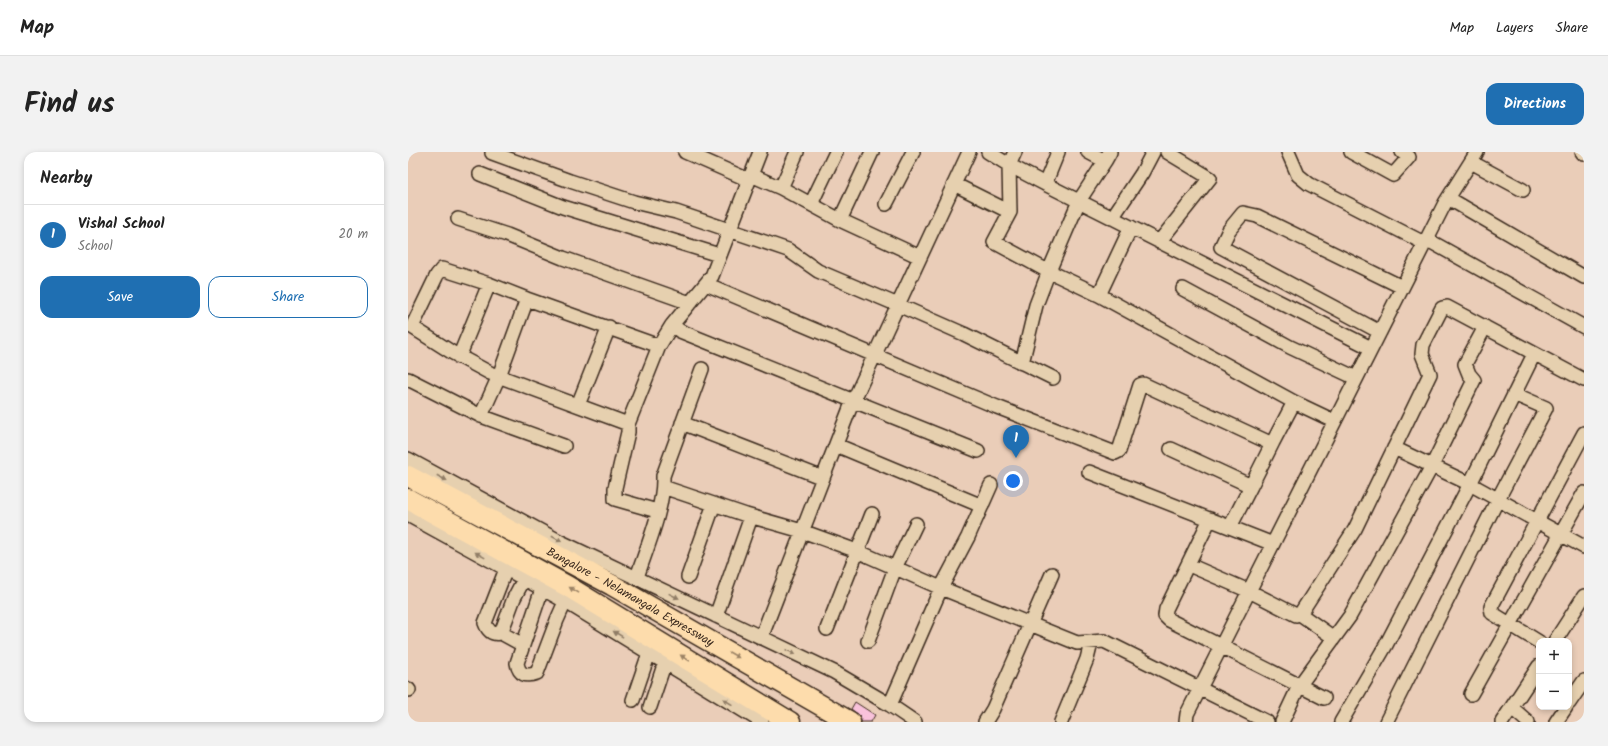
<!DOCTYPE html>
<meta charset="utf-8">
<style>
:root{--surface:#fff;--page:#f2f2f2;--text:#222;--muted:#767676;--line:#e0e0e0;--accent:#1f6fb2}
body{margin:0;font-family:Kalam,sans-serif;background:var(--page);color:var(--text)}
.controls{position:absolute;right:12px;bottom:12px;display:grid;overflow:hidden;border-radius:8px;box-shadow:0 2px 6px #0003}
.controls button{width:36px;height:36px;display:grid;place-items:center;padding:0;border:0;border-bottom:1px solid var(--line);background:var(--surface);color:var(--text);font:20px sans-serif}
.you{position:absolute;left:605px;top:329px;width:14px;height:14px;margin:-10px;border:3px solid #fff;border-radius:50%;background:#1a73e8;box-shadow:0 0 0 6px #1a73e833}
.badge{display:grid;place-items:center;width:26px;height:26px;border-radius:50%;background:var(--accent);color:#fff;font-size:13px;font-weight:700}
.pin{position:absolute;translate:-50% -33px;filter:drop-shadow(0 1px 2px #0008)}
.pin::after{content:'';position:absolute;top:21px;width:14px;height:12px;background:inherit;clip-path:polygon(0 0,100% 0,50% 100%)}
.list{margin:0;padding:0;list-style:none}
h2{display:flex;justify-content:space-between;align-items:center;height:52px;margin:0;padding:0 16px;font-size:17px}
h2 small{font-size:13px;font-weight:400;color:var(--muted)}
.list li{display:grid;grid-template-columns:26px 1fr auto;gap:12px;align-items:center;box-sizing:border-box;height:60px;padding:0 16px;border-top:1px solid var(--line)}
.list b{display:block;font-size:15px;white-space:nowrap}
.list p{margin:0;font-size:13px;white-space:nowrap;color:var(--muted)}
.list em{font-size:13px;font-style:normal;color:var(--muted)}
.actions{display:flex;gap:8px;padding:12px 16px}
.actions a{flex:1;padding:9px 0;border:1px solid var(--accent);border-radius:12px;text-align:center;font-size:14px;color:var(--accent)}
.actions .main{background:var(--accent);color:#fff}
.map{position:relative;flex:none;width:1176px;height:570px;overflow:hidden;border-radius:12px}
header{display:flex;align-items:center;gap:24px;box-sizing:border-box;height:56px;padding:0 20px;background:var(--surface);border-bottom:1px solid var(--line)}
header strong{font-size:19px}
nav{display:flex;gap:22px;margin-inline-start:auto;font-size:14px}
.intro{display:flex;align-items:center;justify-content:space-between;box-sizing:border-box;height:96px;padding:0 24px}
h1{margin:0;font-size:28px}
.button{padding:10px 18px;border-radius:12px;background:var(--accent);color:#fff;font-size:14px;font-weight:700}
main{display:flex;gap:24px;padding:0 24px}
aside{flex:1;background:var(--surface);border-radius:12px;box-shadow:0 2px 6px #0003}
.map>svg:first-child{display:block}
.building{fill:#f9c2db;stroke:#3b2a1e}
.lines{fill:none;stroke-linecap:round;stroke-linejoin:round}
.minor-casing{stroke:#3b2a1e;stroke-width:16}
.highway-casing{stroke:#3b2a1e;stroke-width:23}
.minor{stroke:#e6d0af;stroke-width:13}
.highway{stroke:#fddcac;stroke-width:20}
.oneway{fill:#907d66}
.oneway2{fill:#9c8365}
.labels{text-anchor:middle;stroke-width:4;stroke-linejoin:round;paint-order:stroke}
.street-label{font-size:12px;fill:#3b2a1e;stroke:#e6d0af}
</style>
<header>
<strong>Map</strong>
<nav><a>Map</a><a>Layers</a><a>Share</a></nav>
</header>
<div class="intro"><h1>Find us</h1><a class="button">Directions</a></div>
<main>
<aside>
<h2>Nearby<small></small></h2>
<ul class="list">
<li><span class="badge">1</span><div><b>Vishal School</b><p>School</p></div><em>20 m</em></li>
</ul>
<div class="actions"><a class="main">Save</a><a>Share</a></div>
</aside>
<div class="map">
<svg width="1176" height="570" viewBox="0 0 1176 570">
<rect width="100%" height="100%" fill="#eacdb8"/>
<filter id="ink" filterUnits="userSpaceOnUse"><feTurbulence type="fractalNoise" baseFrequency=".025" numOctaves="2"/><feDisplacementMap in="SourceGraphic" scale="8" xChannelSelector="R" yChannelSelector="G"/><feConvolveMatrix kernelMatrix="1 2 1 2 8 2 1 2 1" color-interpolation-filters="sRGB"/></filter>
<g filter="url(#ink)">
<path class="building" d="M447 550 467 563 463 570H453L452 564 443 557Z"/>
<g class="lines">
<defs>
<path id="minor" d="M277 0 341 28
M580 0 601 13 637 32 963 196
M607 0 601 13 602 60 586 90 636 117 691 143 886 250
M680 0 697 9
M880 0 890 23 901 32 1016 91
M943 0 985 23 1001 5 994 0
M1174 0 1176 2
M84 1 162 29 226 50 268 60 380 98 410 119 490 153 556 182 645 226
M1063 10 1115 38
M72 22 155 55 311 103
M343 23 373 36 432 68 512 105
M546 32 602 60
M637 32 650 0
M373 36 389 0
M1040 46 1176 125
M403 52 428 0
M478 52 505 0
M704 66 734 21 745 0
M50 67 99 83 155 106 282 151
M432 68 464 0
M1018 87 1176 175
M751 90 802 26 759 0
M298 132 589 255 707 301 711 299 732 233 735 232 862 291 865 290 886 250 926 269
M775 137 882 195 948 226
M691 143 723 75
M264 173 272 179 570 299
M972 180 813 95 821 78 835 61 849 64 994 135
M51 205 81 132
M614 211 628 153 641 119 671 49 697 9 702 0
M0 227 73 264 156 294
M170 253 201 175
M73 264 91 224 119 147
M274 271 415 326
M220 272 82 221 45 201 4 175 29 123 34 117 81 132 119 147 251 194
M428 293 574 354
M986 296 1062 332 1176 395
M763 297 843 334 865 290
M0 307 151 389 426 520 482 553 507 570
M681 320 865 392
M255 335 338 363 394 379 449 399 533 436 669 491 696 489 859 570
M249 359 207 347V336L220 280V272L251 194 264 173 304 124 352 0
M0 363 153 447 354 570
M802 367 758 457 757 464 761 468 916 546
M822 375 843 334
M781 413 841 439 888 463 892 462 947 377 1022 222 1014 202 1015 193 1034 156 1039 155 1176 228
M98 417 77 471C80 479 84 483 93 481L106 446 116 427
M229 425C239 395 256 356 255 324L294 217
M280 425 306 352
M134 437 109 511C111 523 118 525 129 521L149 468 157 450
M892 462 926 486
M308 464 343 365
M419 477 464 362
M93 481 115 493
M353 486 442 256 561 0
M460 489 487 416 508 372
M1147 489 1176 444
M1131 490 1084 461 1083 455 1176 281
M0 537 1 538
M1063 542 1176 341
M225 548 241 501
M1161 551 1176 529
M482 553 533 436 560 385 583 333
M242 555 257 510
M1104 556 1120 570
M577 570 585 557 644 422
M653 570 679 507 683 491
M778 570 779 562 1037 51 1069 0
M874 570 891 534 942 464 1024 314 1066 228 1061 222 1057 212 1077 175
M933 570 978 493 1062 332 1126 202
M978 570 1090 347 1138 256 1106 242
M1094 570 1131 514
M1148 570 1158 555"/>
<g id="highway">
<path id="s1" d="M0 324 204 433 442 570"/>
<path d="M0 347 159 434 382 570"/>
</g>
</defs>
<use href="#minor" class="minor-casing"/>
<use href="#highway" class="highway-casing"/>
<use href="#minor" class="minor"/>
<use href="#highway" class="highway"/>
</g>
<defs><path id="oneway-solid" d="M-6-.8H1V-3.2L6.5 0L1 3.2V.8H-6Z"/></defs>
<g class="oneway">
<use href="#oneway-solid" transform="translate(34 326) rotate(28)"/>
<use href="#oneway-solid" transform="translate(149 387) rotate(28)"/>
<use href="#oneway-solid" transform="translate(72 403) rotate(-151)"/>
<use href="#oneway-solid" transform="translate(266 444) rotate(26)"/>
<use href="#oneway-solid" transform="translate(210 482) rotate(-149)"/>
<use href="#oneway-solid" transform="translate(383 500) rotate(25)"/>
<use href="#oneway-solid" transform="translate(320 550) rotate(-148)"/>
</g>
<g class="oneway2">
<use href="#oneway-solid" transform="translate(166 438) rotate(-149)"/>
<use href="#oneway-solid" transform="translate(326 503) rotate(30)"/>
<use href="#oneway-solid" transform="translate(277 506) rotate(-148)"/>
</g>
</g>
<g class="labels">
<g class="street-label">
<text dy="4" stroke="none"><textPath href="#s1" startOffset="253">Bangalore - Nelamangala Expressway</textPath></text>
</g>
</g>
</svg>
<div class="controls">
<button>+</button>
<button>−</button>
</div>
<div class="you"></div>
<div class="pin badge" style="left:608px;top:306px">1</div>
</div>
</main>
